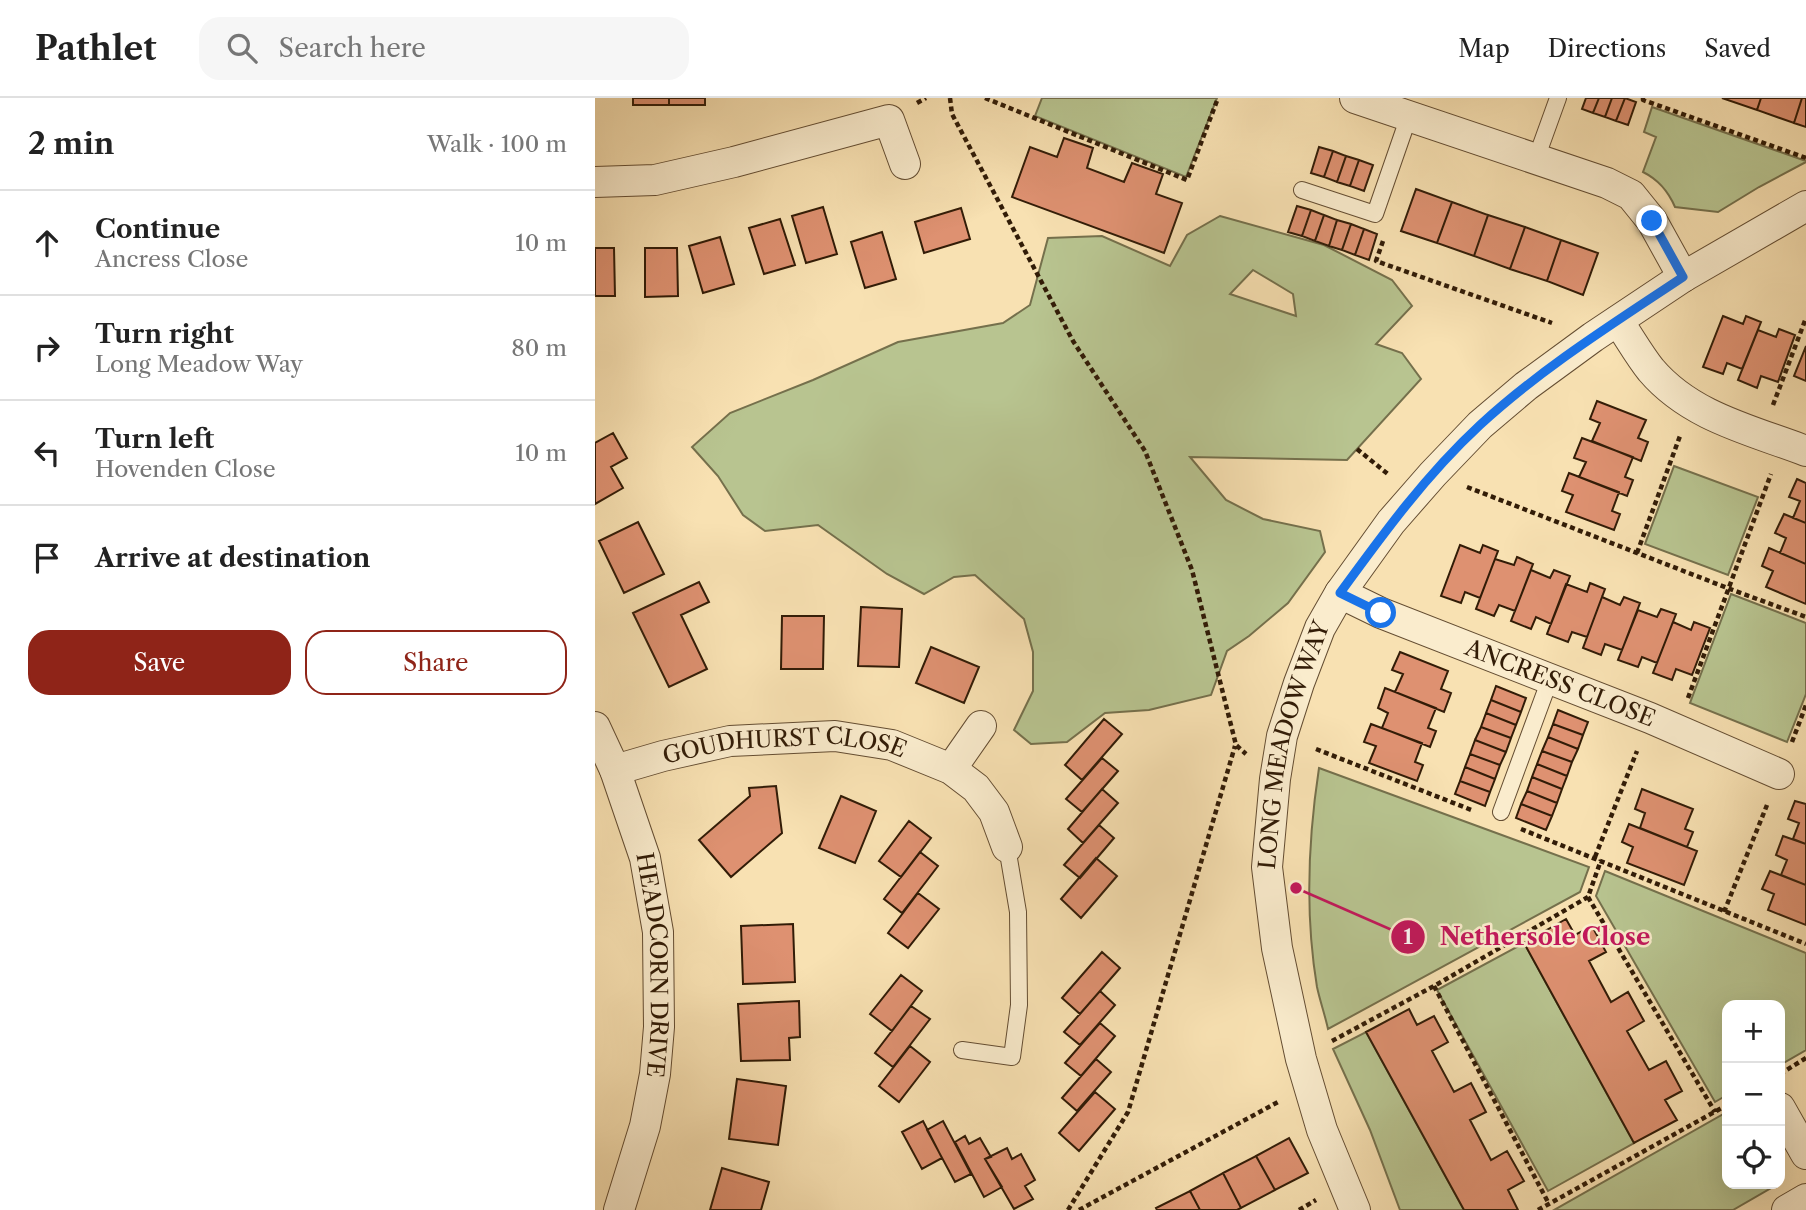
<!DOCTYPE html>
<meta charset="utf-8">
<style>
:root{--surface:#fff;--page:#f6f6f6;--text:#222;--muted:#767676;--line:#e0e0e0;--accent:#8f2418}
body{margin:0;font-family:"Libre Caslon Text",serif;background:var(--page);color:var(--text)}
.controls{position:absolute;right:21px;bottom:21px;display:grid;overflow:hidden;border-radius:14px;box-shadow:0 7px 28px #0002}
.controls button{width:63px;height:63px;display:grid;place-items:center;padding:0;border:0;border-bottom:2px solid var(--line);background:var(--surface);color:var(--text);font:35px sans-serif}
.stop{position:absolute;width:21px;height:21px;margin:-16px;border:5px solid #1a73e8;border-radius:50%;background:#fff}
.stop.end{background:#1a73e8;border-color:#fff;box-shadow:0 2px 7px #0008}
.list{margin:0;padding:0;list-style:none}
h2{display:flex;justify-content:space-between;align-items:center;height:91px;margin:0;padding:0 28px;font-size:30px}
h2 small{font-size:23px;font-weight:400;color:var(--muted)}
.list li{display:grid;grid-template-columns:46px 1fr auto;gap:21px;align-items:center;box-sizing:border-box;height:105px;padding:0 28px;border-top:2px solid var(--line)}
.list b{display:block;font-size:26px;white-space:nowrap}
.list p{margin:0;font-size:23px;white-space:nowrap;color:var(--muted)}
.list em{font-size:23px;font-style:normal;color:var(--muted)}
.actions{display:flex;gap:14px;padding:21px 28px}
.actions a{flex:1;padding:16px 0;border:2px solid var(--accent);border-radius:21px;text-align:center;font-size:24px;color:var(--accent)}
.actions .main{background:var(--accent);color:#fff}
.icon{flex:none;width:38px;height:38px;fill:none;stroke:currentColor;stroke-width:2;stroke-linecap:round;stroke-linejoin:round}
.map{position:relative;flex:none;width:1211px;height:1112px;overflow:hidden}
header{display:flex;align-items:center;gap:42px;box-sizing:border-box;height:98px;padding:0 35px;background:var(--surface);border-bottom:2px solid var(--line)}
header strong{font-size:33px}
nav{display:flex;gap:38px;margin-inline-start:auto;font-size:24px}
.search{width:490px;height:63px;background:var(--page);display:flex;align-items:center;gap:18px;box-sizing:border-box;padding:0 24px;border-radius:21px;color:var(--muted);font-size:26px}
main{display:flex}
aside{flex:1;background:var(--surface)}
.map>svg:first-child{display:block}
.green{fill:#b8c490;stroke:#75704c;stroke-width:2;fill-rule:evenodd}
.building{fill:#de9171;stroke:#321c07;stroke-width:2}
.lines{fill:none;stroke-linecap:round;stroke-linejoin:round}
.service-casing{stroke:#644d32;stroke-width:18}
.minor-casing{stroke:#644d32;stroke-width:32}
.path{stroke:#321c07;stroke-width:4.5;stroke-dasharray:5 3.5;stroke-linecap:butt}
.service{stroke:#faeccd;stroke-width:16}
.minor{stroke:#faeccd;stroke-width:30}
.route{stroke:#1a73e8;stroke-width:9}
.labels{text-anchor:middle;stroke-width:5;stroke-linejoin:round;paint-order:stroke}
.street-label{font-size:23px;fill:#321c07;stroke:#faeccd}
.leader{fill:none;stroke:#c2185b;stroke-width:2.5}
.callout-dot{fill:#c2185b;stroke:#faeccd;stroke-width:2.5}
.mark-label{font-size:21px;text-anchor:middle;font-weight:bold;fill:#fff}
.callout-label{font-size:24px;text-anchor:middle;font-weight:bold;fill:#c2185b;stroke:#faeccd;stroke-width:5;stroke-linejoin:round;paint-order:stroke}
</style>
<header>
<strong>Pathlet</strong>
<div class="search"><svg class="icon" aria-label="search" viewBox="0 0 24 24"><circle cx="10" cy="10" r="6"/><path d="M15 15l6 6"/></svg>Search here</div>
<nav><a>Map</a><a>Directions</a><a>Saved</a></nav>
</header>
<main>
<aside>
<h2>2 min<small>Walk · 100 m</small></h2>
<ul class="list">
<li><svg class="icon" aria-label="ahead" viewBox="0 0 24 24"><path d="M12 20V5M6 11l6-6 6 6"/></svg><div><b>Continue</b><p>Ancress Close</p></div><em>10 m</em></li>
<li><svg class="icon" aria-label="right" viewBox="0 0 24 24"><path d="M7 20v-9h11M14 6l5 5-5 5"/></svg><div><b>Turn right</b><p>Long Meadow Way</p></div><em>80 m</em></li>
<li><svg class="icon" aria-label="left" viewBox="0 0 24 24"><path d="M17 20v-9H6M10 6l-5 5 5 5"/></svg><div><b>Turn left</b><p>Hovenden Close</p></div><em>10 m</em></li>
<li><svg class="icon" aria-label="arrive" viewBox="0 0 24 24"><path d="M6 21V4h12l-3 4 3 4H6"/></svg><div><b>Arrive at destination</b></div></li>
</ul>
<div class="actions"><a class="main">Save</a><a>Share</a></div>
</aside>
<div class="map">
<svg width="1211" height="1112" viewBox="0 0 1211 1112">
<rect width="100%" height="100%" fill="#f8e1b2"/>
<filter id="stains"><feTurbulence type="fractalNoise" baseFrequency=".00286" numOctaves="4"/><feColorMatrix values="0 0 0 0 .2 0 0 0 0 .09 0 0 0 0 .02 0 0 0 .5 -.17"/></filter>
<radialGradient id="worn" r=".72"><stop offset=".6" stop-color="#630" stop-opacity="0"/><stop offset="1" stop-color="#630" stop-opacity=".3"/></radialGradient>
<path class="green" d="M447 0H622L591 79 440 18Z
M1057 9 1211 63V64L1164 89 1123 114 1080 109C1073 93 1064 82 1048 74L1061 39 1049 34Z
M625 118 729 147 797 182 817 208 781 246 807 255 826 281 752 362 595 359 631 402 668 421 725 433 730 454 693 505 654 538 632 553 616 597 554 612 510 615 472 644 436 646 419 632 438 593V554L429 521 380 477 359 479 329 496 292 476 223 427 170 433 148 417 123 378 97 349 135 315 218 282 303 244 408 225 435 207 453 140 507 138 575 168 592 137ZM658 172 698 196 701 218 635 196Z
M1079 368 1163 399 1133 477 1050 446Z
M1136 496 1211 525V596L1192 644 1095 605Z
M724 670 994 769 985 794 733 931C730 917 725 903 722 889 710 817 713 742 724 670Z
M1010 773 1211 855V952L1185 967V907H1132V997L1120 1004 1001 798Z
M929 845 1039 1045 953 1093 842 892Z
M771 934 869 1112H805L775 1032 738 951Z
M1132 1014V1086H1174L1176 1090 1138 1112H959Z"/>
<path class="building" d="M38 0H74V7H38Z
M74 0H110V7H74Z
M991 0H1004L998 15 987 11Z
M1004 0H1017L1010 19 998 15Z
M1017 0H1030L1021 23 1010 19Z
M1030 0 1041 4 1033 27 1021 23Z
M1127 0H1166L1162 12Z
M1166 0H1207L1199 25 1162 12Z
M1207 0H1211V29L1199 25Z
M469 40 498 50 492 70 529 84 537 65 568 76 561 96 587 105 569 155 417 99 435 49 462 59Z
M724 49 738 53 729 79 716 75Z
M738 53 751 58 742 84 729 79Z
M751 58 764 62 755 88 742 84Z
M764 62 778 67 769 93 755 88Z
M821 91 857 104 842 145 806 133Z
M857 104 893 117 879 158 842 145Z
M702 108 716 112 707 138 693 134Z
M228 109 242 156 211 165 197 118Z
M366 110 375 141 329 155 320 124Z
M716 112 729 117 720 143 707 138Z
M729 117 742 122 734 148 720 143Z
M893 117 930 129 915 171 879 158Z
M185 121 200 167 169 176 154 130Z
M742 122 756 126 747 152 734 148Z
M756 126 769 131 760 157 747 152Z
M930 129 966 142 952 183 915 171Z
M769 131 782 136 774 162 760 157Z
M287 134 301 181 270 190 256 144Z
M125 139 139 186 108 195 94 148Z
M966 142 1003 155 988 197 952 183Z
M0 150H19L20 198H0Z
M50 150H82L83 198 50 199Z
M1128 218 1148 226 1151 218 1166 224 1147 271 1132 265 1128 276 1108 269Z
M1184 231 1200 237 1183 284 1166 278 1162 290 1143 282 1163 232 1181 239Z
M1211 248V283L1199 278Z
M1002 303 1051 322 1043 340 1053 344 1046 363 997 343 1005 325 995 321Z
M18 335 32 360 16 369 28 390 0 406V345Z
M987 340 1038 359 1030 379 1038 382 1032 398 984 379 991 364 979 360Z
M974 375 1024 394 1017 413 1025 416 1019 432 971 414 978 397 967 393Z
M1202 381 1211 385V425L1198 420 1205 403 1194 399Z
M1189 416 1211 425V466L1185 455 1191 440 1180 435Z
M43 424 69 476 29 495 4 443Z
M865 447 885 455 888 447 903 453 885 500 870 494 866 505 846 498Z
M1174 450 1211 466V506L1171 489 1178 473 1167 468Z
M922 459 938 466 920 513 904 507 899 518 881 511 900 461 919 467Z
M936 472 955 480 959 472 975 478 956 526 941 519 936 531 916 523Z
M104 484 114 504 86 517 112 571 74 589 38 515Z
M995 485 1010 491 992 539 977 534 973 544 952 536 971 486 992 494Z
M1007 499 1025 507 1029 499 1045 505 1027 552 1010 546 1006 557 988 550Z
M266 509 307 511 304 569 263 568Z
M1066 511 1081 516 1062 565 1047 559 1043 569 1023 562 1043 512 1062 519Z
M187 518H229L228 571H186Z
M1078 524 1096 532 1099 524 1115 530 1097 577 1081 571 1077 582 1058 575Z
M336 549 384 569 369 605 321 585Z
M805 554 853 573 846 591 856 595 849 614 800 594 808 576 797 572Z
M901 588 931 600 926 614 896 602Z
M790 590 841 610 833 630 841 633 835 649 787 630 793 615 783 610Z
M896 602 926 614 921 627 891 615Z
M963 612 993 624 988 637 958 626Z
M891 615 921 627 916 640 886 629Z
M509 621 527 636 487 682 470 667Z
M776 626 827 645 820 664 828 667 822 683 774 665 781 648 769 644Z
M958 626 988 637 983 651 953 639Z
M886 629 916 640 911 654 880 642Z
M953 639 983 651 977 664 947 653Z
M880 642 911 654 905 667 875 656Z
M947 653 977 664 972 678 942 666Z
M875 656 905 667 900 681 870 669Z
M507 660 523 673 487 714 471 701Z
M942 666 972 678 967 691 937 679Z
M870 669 900 681 895 694 865 683Z
M937 679 967 691 962 705 932 693Z
M865 683 895 694 890 708 860 696Z
M181 688 187 735 136 779 104 742 155 698 154 690Z
M507 691 523 705 488 745 473 731Z
M1047 691 1098 711 1090 731 1098 734 1092 749 1045 730 1050 715 1040 711Z
M932 693 962 705 957 718 926 706Z
M246 698 281 713 260 765 224 750Z
M1200 703 1211 706V746L1198 741 1204 725 1193 721Z
M926 706 957 718 951 732 921 720Z
M314 723 336 740 306 779 284 763Z
M1034 726 1102 753 1089 787 1032 765 1038 749 1027 744Z
M504 727 519 740 485 780 469 767Z
M1188 738 1211 746V787L1186 777 1192 762 1181 757Z
M325 754 343 768 307 815 289 801Z
M501 760 522 778 486 820 466 801Z
M1175 773 1211 787V827L1173 812 1179 796 1167 791Z
M323 795 344 811 313 850 293 835Z
M971 821 980 837 997 828 1011 854 994 863 1016 904 1033 894 1049 923 1032 933 1054 972 1071 963 1087 993 1070 1002 1082 1022 1039 1045 929 845Z
M198 826 200 884 148 886 146 828Z
M507 854 525 870 485 916 467 900Z
M306 877 327 893 297 933 275 916Z
M505 893 520 907 485 947 469 934Z
M204 903 205 939 194 940 195 962 146 963 143 906Z
M316 908 335 921 298 969 280 955Z
M814 911 822 927 839 918 853 944 837 953 859 994 876 985 891 1014 875 1022 896 1062 912 1053 929 1083 913 1092 923 1112H869L771 934Z
M505 925 520 938 486 978 470 965Z
M315 948 335 964 304 1004 284 988Z
M501 961 516 974 482 1013 467 1000Z
M142 981 191 988 183 1047 134 1041Z
M500 994 520 1011 484 1053 464 1035Z
M328 1023 347 1060 327 1071 307 1034Z
M348 1023 376 1076 360 1084 332 1032Z
M370 1038 374 1046 385 1040 396 1059 390 1061 407 1089 389 1099 360 1044Z
M694 1040 713 1075 680 1092 661 1058Z
M412 1050 417 1061 426 1056 440 1082 430 1088 438 1101 419 1111 390 1061Z
M661 1058 680 1092 646 1110 628 1075Z
M127 1070 174 1084 166 1112H115Z
M628 1075 646 1110 642 1112H605L595 1093Z
M595 1093 605 1112H562L561 1110Z"/>
<g class="lines">
<defs>
<path id="service" d="M941 61 963 0
M707 92 780 116 814 18
M906 714 955 581
M367 952 417 959 424 907 423 814 412 749"/>
<g id="minor">
<path d="M760 0 1012 85 1036 97 1057 123 1088 179"/>
<path d="M0 84 60 82 139 64 294 22 310 66"/>
<path d="M1023 223C1034 239 1044 257 1056 272 1096 319 1156 332 1211 353"/>
<path id="s1" d="M745 495 786 515 1055 620 1184 676"/>
<path id="s2" d="M0 629 20 672 50 760 63 834 64 929 60 976 50 1028 24 1112"/>
<path d="M356 671 386 628"/>
<path id="s3" d="M20 672 68 658 135 643 240 638 297 647 356 671 381 690 399 714 412 749"/>
<path d="M1185 1010 1211 1056"/>
<path id="s4" d="M760 1112 727 1032 706 961 682 850 672 769 680 681 687 638 704 585 725 530 745 495 796 424 838 376 885 327 931 288 998 239 1088 179 1211 108"/>
<path d="M1192 1112 1211 1101"/>
</g>
</defs>
<use href="#service" class="service-casing"/>
<use href="#minor" class="minor-casing"/>
<path class="path" d="M355 0 357 16 478 243 550 353 597 472 641 647 651 656
M390 0 592 82 623 0
M1048 0V2L1211 60
M322 5 331 0
M788 143 781 163 957 225
M1178 307 1211 220
M762 351 794 377
M872 389 1135 491 1211 519
M1042 455 1085 338
M1093 600 1176 376
M1197 644 1211 607
M721 651 879 713
M926 731 1211 846
M1000 759 1042 653
M993 799 1120 1014
M1129 814 1172 707
M839 888 954 1106
M737 943 839 888 993 799 1006 762
M1185 976 1211 960
M473 1112 533 1014 640 648
M484 1112 683 1004
M704 1112 721 1102
M943 1112 1132 1007"/>
<use href="#service" class="service"/>
<use href="#minor" class="minor"/>
</g>
<g class="lines">
<path class="route" d="M786 515 745 495C788 436 831 377 885 327 947 270 1019 225 1088 179L1057 123"/>
</g>
<g class="labels">
<g class="street-label">
<text dy="8" stroke="none"><textPath href="#s1" startOffset="238">ANCRESS CLOSE</textPath></text>
<text dy="8" stroke="none"><textPath href="#s4" startOffset="481">LONG MEADOW WAY</textPath></text>
<text dy="8" stroke="none"><textPath href="#s3" startOffset="173">GOUDHURST CLOSE</textPath></text>
<text dy="8" stroke="none"><textPath href="#s2" startOffset="248">HEADCORN DRIVE</textPath></text>
</g>
</g>
<path class="leader" d="M701 790L813 839"/>
<g class="callout-dot">
<circle cx="701" cy="790" r="7"/>
<circle cx="813" cy="839" r="18"/>
</g>
<g class="mark-label">
<text x="813" y="846">1</text>
</g>
<g class="callout-label">
<text x="950" y="847">Nethersole Close</text>
</g>
<rect width="100%" height="100%" filter="url(#stains)"/>
<rect width="100%" height="100%" fill="url(#worn)"/>
</svg>
<div class="controls">
<button>+</button>
<button>−</button>
<button><svg class="icon" aria-label="locate" viewBox="0 0 24 24"><circle cx="12" cy="12" r="6"/><path d="M12 2v4M12 18v4M2 12h4M18 12h4"/></svg></button>
</div>
<div class="stop" style="left:786px;top:515px"></div>
<div class="stop end" style="left:1057px;top:123px"></div>
</div>
</main>
